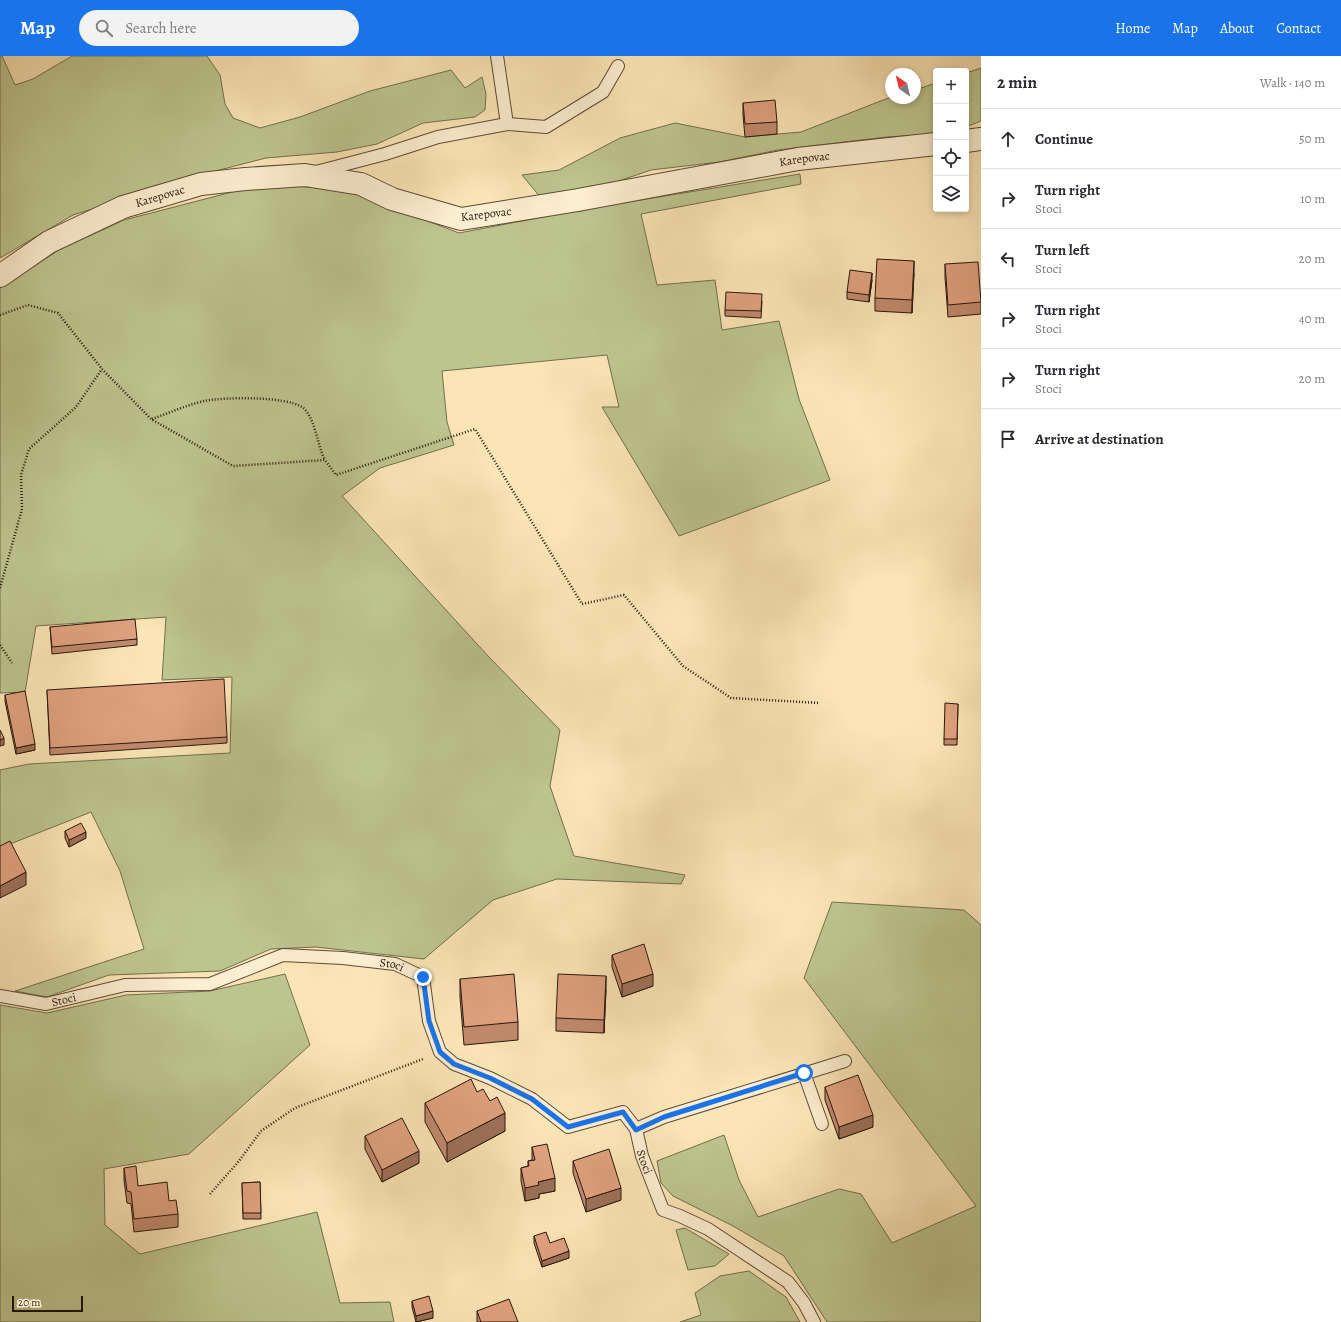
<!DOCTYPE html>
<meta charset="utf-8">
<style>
:root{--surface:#fff;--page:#f2f2f3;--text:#2b2b33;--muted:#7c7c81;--line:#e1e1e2;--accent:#1a73e8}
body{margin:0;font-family:Alegreya,serif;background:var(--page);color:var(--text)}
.controls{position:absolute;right:12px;top:12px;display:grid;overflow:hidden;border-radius:4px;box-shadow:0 2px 6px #0003}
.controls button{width:36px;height:36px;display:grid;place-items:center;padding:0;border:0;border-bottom:1px solid var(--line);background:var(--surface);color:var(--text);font:20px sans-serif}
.compass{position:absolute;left:885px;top:12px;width:36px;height:36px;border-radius:50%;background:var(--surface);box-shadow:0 2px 6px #0003;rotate:326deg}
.scale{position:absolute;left:12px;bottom:10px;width:71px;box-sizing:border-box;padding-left:4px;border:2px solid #29170c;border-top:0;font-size:11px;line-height:14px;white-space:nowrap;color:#29170c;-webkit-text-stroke:3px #fceed0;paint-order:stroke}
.stop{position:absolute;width:12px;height:12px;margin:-9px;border:3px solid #1a73e8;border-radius:50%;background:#fff}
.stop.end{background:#1a73e8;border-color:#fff;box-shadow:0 1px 4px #0008}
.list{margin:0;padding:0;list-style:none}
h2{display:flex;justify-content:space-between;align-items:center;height:52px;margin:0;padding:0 16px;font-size:17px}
h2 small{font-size:13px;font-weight:400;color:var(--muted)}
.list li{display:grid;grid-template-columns:26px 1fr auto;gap:12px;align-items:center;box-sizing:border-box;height:60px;padding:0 16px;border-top:1px solid var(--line)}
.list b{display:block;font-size:15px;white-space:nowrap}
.list p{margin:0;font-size:13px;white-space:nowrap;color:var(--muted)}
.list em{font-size:13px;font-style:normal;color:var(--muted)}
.icon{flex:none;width:22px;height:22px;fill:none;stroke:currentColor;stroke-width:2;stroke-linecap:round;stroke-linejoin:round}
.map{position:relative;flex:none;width:981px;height:1266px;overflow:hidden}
header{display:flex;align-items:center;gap:24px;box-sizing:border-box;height:56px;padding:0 20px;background:var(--accent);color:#fff}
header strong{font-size:19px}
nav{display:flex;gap:22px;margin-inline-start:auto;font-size:14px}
.search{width:280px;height:36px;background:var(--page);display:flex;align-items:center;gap:10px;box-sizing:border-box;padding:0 14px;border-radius:22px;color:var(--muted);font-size:15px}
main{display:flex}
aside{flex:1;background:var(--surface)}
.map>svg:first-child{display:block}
.green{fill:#bdc58e;stroke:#736e4d}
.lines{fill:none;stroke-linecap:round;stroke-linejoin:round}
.lane-casing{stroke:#5e4a36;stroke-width:14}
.street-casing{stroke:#5e4a36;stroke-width:24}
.path{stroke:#29170c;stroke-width:2.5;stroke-dasharray:1 2;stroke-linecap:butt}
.lane{stroke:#fceed0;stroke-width:12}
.street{stroke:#fceed0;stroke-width:22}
.wall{fill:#c18a6d;stroke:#29170c}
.shaded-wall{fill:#9d7159;stroke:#29170c}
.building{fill:#e0a17f;stroke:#29170c}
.route{stroke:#1a73e8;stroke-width:5}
.labels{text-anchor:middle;stroke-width:3;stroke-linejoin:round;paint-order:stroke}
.street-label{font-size:12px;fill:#29170c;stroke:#fceed0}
</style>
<header>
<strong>Map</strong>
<div class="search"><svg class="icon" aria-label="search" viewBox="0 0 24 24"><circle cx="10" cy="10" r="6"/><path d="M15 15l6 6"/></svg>Search here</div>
<nav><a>Home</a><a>Map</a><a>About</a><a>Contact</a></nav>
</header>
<main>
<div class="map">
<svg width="981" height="1266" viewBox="0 0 981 1266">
<rect width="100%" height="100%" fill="#fbe5b6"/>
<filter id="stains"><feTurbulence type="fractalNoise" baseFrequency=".005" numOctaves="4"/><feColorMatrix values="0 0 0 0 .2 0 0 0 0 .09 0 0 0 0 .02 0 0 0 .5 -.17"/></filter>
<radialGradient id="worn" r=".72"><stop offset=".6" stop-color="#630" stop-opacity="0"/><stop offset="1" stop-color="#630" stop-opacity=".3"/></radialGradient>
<path class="green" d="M0 0H2L15 29 33 23 72 0H207L220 19 225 48 233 62 260 72 300 61 370 35 451 14 465 32 482 21 486 38 485 54 475 61 423 67 377 88 337 96 266 102 204 118 73 159 0 202Z
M981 12V65L966 71V17Z
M936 27V78L886 81 778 94 719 106 651 114 613 127 541 142 522 119 559 114 620 82 675 67 745 81 801 76 891 41 915 42V34Z
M800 118 801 128 641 158 657 229 715 224 722 274 779 265 799 343 830 424 679 480 602 351H619L607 299 442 315 447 366 454 389 380 412 342 440 488 600 560 674 550 730 574 800 685 819 681 828 557 823 493 844 424 903 316 891 271 893 220 915 109 919 47 941 15 935 144 893 120 815 91 756 0 792V714L29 708 230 697 232 621 162 624 166 561 36 570 25 636 0 637V232L59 194 124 164 259 129 309 131 354 137 459 177 585 153Z
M832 846 964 854 981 869V1266H827L784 1200 733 1170 673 1140 661 1127 657 1105 724 1079 739 1124 758 1161 839 1133 861 1138 892 1187 976 1150 804 922Z
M285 918 310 989 189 1098 104 1113 105 1169 140 1198 317 1156 340 1247 390 1246 394 1266H0V949L47 957 126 939 210 935Z
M685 1172 729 1198 715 1210 688 1214 676 1174Z
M749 1215 786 1241 800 1266H680L701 1259 695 1237 720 1220Z"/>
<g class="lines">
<defs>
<g id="lane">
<path d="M507 68 546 71 603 36 618 10"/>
<path d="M316 116 385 98 438 81 507 68 497 0"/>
<path id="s1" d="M0 940 46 948 125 929 210 928 283 899 343 902 395 908 423 921 429 965 440 996 454 1008 490 1022 532 1043 568 1071 623 1056 636 1073 642 1100 663 1154 680 1160 708 1173 788 1226 804 1247 814 1266"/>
<path d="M804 1017 822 1068"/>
<path d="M636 1073 664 1061 845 1005"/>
</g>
<g id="street">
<path d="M966 85 981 83"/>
<path id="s2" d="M0 220 49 186 123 151 201 128 245 123 305 119 361 128 392 143 461 163 578 144 798 103 936 88"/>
</g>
</defs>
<use href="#lane" class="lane-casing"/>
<use href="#street" class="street-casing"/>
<path class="path" d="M0 259 28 249 58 257 102 313 151 363 233 410 325 404 336 419 475 373 582 548 624 539 683 610 731 642 820 647
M152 363C169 357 187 349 204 345 225 341 284 340 302 351 315 360 317 389 325 404
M0 532 22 453 21 419 29 393 76 351 102 313
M0 589 12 607
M210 1138 239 1105 261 1075 295 1052 423 1003"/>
<use href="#lane" class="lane"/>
<use href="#street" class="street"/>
</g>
<path class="wall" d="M743 47 777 66V78L745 81 743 59Z
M945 208 981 246V258L948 261 945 221Z
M914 217 912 257 875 255V242Z
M872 224 869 246 847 243V236Z
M762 245 761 262 725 260V254Z
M50 571 137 583V589L52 598Z
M47 634 227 681V687L50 699Z
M5 639 35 694 16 698 5 645Z
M958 648 957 689H944V683Z
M65 775 86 782 69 791 65 782Z
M612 899 653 930 622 941 612 911Z
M460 923 518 966V984L464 989 460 941Z
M606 933 604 977 556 975V962Z
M825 1031 873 1071 839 1083 825 1044Z
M477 1036 490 1045 505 1075 447 1106 425 1066V1047Z
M365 1080 419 1107 382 1126 365 1093Z
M532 1091 555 1135 539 1138V1142L525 1145 521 1125V1112L528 1110V1105L532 1104Z
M573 1105 621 1144 586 1156 573 1117Z
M124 1112 138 1130 169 1145 178 1158V1171L134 1176 131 1148 127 1147 124 1124Z
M260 1126 261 1163H243L242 1127Z
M534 1180 550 1187 569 1202 542 1211 534 1187Z
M412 1245 433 1262 416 1266 412 1251Z
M477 1255 518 1266H477Z"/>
<path class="shaded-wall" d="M914 205V217L912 257V244Z
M872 217V224L869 246V239Z
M4 682V689L0 690V684Z
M35 688V694L16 698V692Z
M86 776V782L69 791V784Z
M26 816V829L0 842V830Z
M653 918V930L622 941V928Z
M606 920V933L604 977V964Z
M505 1057V1075L447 1106V1087Z
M873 1059V1071L839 1083V1071Z
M419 1095V1107L382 1126V1114Z
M555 1122V1135L539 1138V1142L525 1145V1132L538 1126Z
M621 1132V1144L586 1156V1143Z
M569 1195V1202L542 1211V1205Z
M433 1255V1262L416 1266V1260Z"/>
<path class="building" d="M775 44 777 66 745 68 743 47Z
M877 203 914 205 912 244 875 242Z
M978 206 981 246 948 249 945 208Z
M850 214 872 217 869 239 847 236Z
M726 236 762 238 761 255 725 254Z
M135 563 137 583 52 591 50 571Z
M224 623 227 681 50 692 47 634Z
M25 635 35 688 16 692 5 639Z
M945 647 958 648 957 683H944Z
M0 674 4 682 0 684Z
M81 767 86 776 69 784 65 775Z
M10 785 26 816 0 830V790Z
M644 888 653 918 622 928 612 899Z
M514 918 518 966 464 971 460 923Z
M558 918 606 920 604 964 556 962Z
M858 1019 873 1059 839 1071 825 1031Z
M471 1023 477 1036 483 1033 490 1045 497 1041 505 1057 447 1087 425 1047Z
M402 1062 419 1095 382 1114 365 1080Z
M547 1088 555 1122 538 1126 539 1129 525 1132 521 1112 529 1110 528 1105 535 1104 532 1091Z
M609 1093 621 1132 586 1143 573 1105Z
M136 1110 138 1130 167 1126 169 1145 176 1144 178 1158 134 1163 131 1136 127 1135 124 1112Z
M260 1126 261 1157H243L242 1127Z
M546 1176 550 1187 564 1182 569 1195 542 1205 534 1180Z
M429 1240 433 1255 416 1260 412 1245Z
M509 1243 518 1266H481L477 1255Z"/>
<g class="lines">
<path class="route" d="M423 921 429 965 440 996 454 1008 490 1022 532 1043 568 1071 623 1056 636 1074 664 1061 804 1017"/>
</g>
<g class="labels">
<g class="street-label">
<text dy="4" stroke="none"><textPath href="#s2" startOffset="839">Karepovac</textPath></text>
<text dy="4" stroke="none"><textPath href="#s2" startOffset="180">Karepovac</textPath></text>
<text transform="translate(486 158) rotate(-7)" y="4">Karepovac</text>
<text dy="4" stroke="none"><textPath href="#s1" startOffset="401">Stoci</textPath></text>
<text dy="4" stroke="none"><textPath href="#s1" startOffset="65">Stoci</textPath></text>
<text dy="4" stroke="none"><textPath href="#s1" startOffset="774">Stoci</textPath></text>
</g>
</g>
<rect width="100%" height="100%" filter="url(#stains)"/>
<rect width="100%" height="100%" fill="url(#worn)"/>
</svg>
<div class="controls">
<button>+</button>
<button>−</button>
<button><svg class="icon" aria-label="locate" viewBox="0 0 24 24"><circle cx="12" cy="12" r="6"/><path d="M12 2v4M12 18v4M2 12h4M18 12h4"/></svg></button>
<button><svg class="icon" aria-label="layers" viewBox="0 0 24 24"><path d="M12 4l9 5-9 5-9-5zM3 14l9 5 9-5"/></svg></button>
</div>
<svg class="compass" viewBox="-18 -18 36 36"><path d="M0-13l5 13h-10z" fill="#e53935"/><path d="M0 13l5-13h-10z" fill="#7c7c81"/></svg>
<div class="scale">20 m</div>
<div class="stop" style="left:804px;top:1017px"></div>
<div class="stop end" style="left:423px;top:921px"></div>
</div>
<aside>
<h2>2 min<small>Walk · 140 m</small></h2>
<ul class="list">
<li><svg class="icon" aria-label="ahead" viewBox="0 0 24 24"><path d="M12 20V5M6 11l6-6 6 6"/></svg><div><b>Continue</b></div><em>50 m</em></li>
<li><svg class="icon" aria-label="right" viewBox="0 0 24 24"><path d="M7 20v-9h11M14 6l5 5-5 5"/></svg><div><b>Turn right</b><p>Stoci</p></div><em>10 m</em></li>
<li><svg class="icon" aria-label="left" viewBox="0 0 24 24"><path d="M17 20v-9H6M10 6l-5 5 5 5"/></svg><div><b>Turn left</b><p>Stoci</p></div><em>20 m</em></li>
<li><svg class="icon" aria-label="right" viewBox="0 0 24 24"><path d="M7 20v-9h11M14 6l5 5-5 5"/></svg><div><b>Turn right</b><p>Stoci</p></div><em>40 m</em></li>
<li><svg class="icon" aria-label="right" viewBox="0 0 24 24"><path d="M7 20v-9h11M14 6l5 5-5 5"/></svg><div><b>Turn right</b><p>Stoci</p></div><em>20 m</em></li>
<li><svg class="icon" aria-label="arrive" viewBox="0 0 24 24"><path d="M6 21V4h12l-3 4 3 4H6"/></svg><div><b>Arrive at destination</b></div></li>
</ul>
</aside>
</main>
